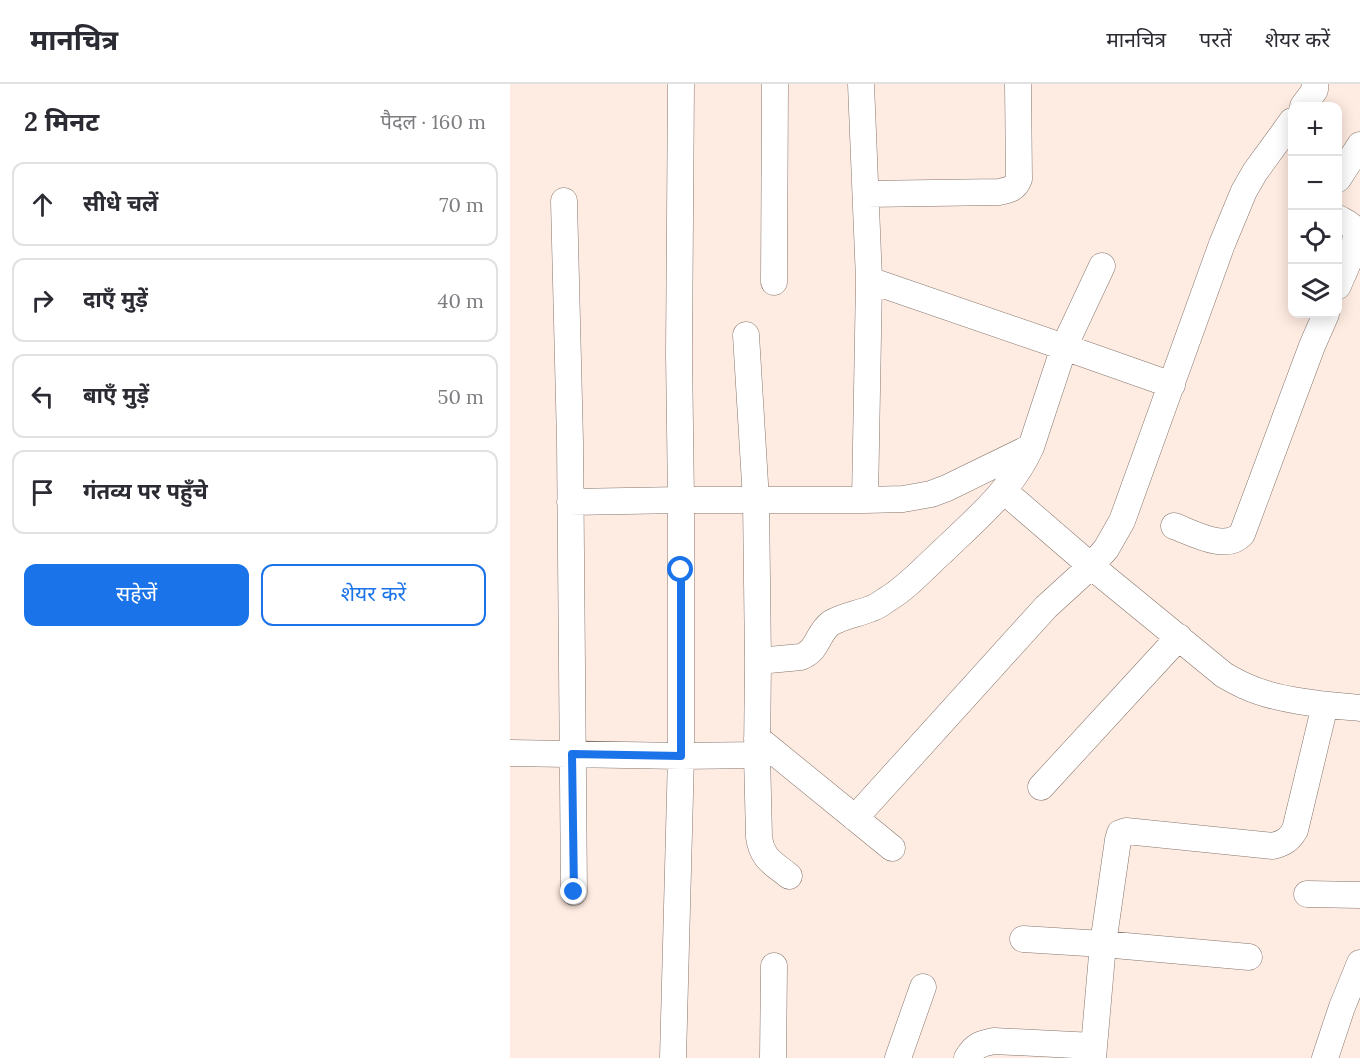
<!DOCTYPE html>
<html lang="hi">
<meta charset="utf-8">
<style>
:root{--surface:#fff;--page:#f2f2f3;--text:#2b2b33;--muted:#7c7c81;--line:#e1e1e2;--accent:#1a73e8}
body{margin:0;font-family:Lora,"Noto Sans Devanagari",serif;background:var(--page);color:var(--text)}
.controls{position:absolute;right:18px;top:18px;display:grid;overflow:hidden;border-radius:12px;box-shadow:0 3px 15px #0003}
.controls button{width:54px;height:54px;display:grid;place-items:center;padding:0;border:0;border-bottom:2px solid var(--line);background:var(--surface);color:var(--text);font:30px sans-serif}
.stop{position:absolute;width:18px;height:18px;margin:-14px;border:4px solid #1a73e8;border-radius:50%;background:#fff}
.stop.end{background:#1a73e8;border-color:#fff;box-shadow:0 2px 6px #0008}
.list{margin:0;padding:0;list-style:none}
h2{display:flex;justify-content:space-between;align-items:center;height:78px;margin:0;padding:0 24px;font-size:26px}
h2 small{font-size:20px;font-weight:400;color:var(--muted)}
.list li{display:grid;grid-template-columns:39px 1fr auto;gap:18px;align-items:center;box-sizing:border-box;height:84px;margin:0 12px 12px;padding:0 12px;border:2px solid var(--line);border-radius:12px}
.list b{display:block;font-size:22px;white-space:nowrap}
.list em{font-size:20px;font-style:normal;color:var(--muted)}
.actions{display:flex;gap:12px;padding:18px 24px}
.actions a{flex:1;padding:14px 0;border:2px solid var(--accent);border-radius:12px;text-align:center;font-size:21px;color:var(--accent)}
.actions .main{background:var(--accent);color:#fff}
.icon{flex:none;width:33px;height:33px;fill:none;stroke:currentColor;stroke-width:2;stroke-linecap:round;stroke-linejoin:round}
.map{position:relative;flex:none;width:850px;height:974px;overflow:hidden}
header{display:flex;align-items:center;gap:36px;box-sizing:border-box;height:84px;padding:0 30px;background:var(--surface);border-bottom:2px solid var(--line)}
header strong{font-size:28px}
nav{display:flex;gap:33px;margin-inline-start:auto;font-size:21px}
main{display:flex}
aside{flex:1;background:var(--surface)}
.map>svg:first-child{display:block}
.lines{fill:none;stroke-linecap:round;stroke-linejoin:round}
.minor-casing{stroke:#86766d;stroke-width:27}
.minor{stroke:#fff;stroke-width:26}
.route{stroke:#1a73e8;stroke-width:8}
</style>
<header>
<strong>मानचित्र</strong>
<nav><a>मानचित्र</a><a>परतें</a><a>शेयर करें</a></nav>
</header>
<main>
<aside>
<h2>2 मिनट<small>पैदल · 160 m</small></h2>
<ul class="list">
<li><svg class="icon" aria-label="ahead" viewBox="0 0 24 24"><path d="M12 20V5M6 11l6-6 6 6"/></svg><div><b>सीधे चलें</b></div><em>70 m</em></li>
<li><svg class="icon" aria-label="right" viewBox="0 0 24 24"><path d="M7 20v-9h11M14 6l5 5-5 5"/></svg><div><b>दाएँ मुड़ें</b></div><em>40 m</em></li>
<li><svg class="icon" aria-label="left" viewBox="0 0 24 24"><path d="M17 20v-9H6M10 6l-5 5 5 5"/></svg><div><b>बाएँ मुड़ें</b></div><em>50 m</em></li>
<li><svg class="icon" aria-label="arrive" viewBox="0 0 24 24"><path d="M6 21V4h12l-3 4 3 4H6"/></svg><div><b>गंतव्य पर पहुँचे</b></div></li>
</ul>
<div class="actions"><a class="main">सहेजें</a><a>शेयर करें</a></div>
</aside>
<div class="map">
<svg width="850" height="974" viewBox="0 0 850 974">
<rect width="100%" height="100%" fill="#feebe1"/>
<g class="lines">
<defs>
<path id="minor" d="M351 0 359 196
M793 22 805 6V0
M828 95 850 61
M356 110 489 108C499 106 505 105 509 95L508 0
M54 117 60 357 64 808
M828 134C833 137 841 140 844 145 850 158 833 189 828 202
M264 198 265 0
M236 251 246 416 248 577
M494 407 581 482 714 591C721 595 728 599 735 602 767 617 815 621 850 624
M355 416 393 415 421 410 437 404 521 363
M60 418 171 416 169 270 171 0
M664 442C683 449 716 468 732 450L802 262 816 230
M247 654 382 764
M0 669 171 672 247 671 248 577 291 573C309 566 307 549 321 539 333 532 347 530 360 525 366 523 371 520 376 516 397 504 414 484 432 468 466 435 501 407 521 363L554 263 662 301
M247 671 249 753C252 775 263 779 279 792
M531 703 669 553
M345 734 536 523 581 482 596 465 612 437 712 160 734 107 745 88 782 37
M797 810 850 811
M513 855 593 860 739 873
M163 974 171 672V416H355L359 196 554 263 592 182
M263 974 264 882
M388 974 413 903
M457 974C465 961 470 960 484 957L584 962
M583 974 593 860 608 756 610 749 616 747 763 762C774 759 779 756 785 746L815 621
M815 974 832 923 850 879"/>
</defs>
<use href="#minor" class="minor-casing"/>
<use href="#minor" class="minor"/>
</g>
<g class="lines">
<path class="route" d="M64 808 62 670 171 672V486"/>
</g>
</svg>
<div class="controls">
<button>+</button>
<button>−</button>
<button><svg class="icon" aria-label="locate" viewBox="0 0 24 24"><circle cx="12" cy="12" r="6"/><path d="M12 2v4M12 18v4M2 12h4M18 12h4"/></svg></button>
<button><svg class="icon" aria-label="layers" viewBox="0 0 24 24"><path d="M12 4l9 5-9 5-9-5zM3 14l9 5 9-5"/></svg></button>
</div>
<div class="stop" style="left:171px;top:486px"></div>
<div class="stop end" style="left:64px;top:808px"></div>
</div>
</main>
